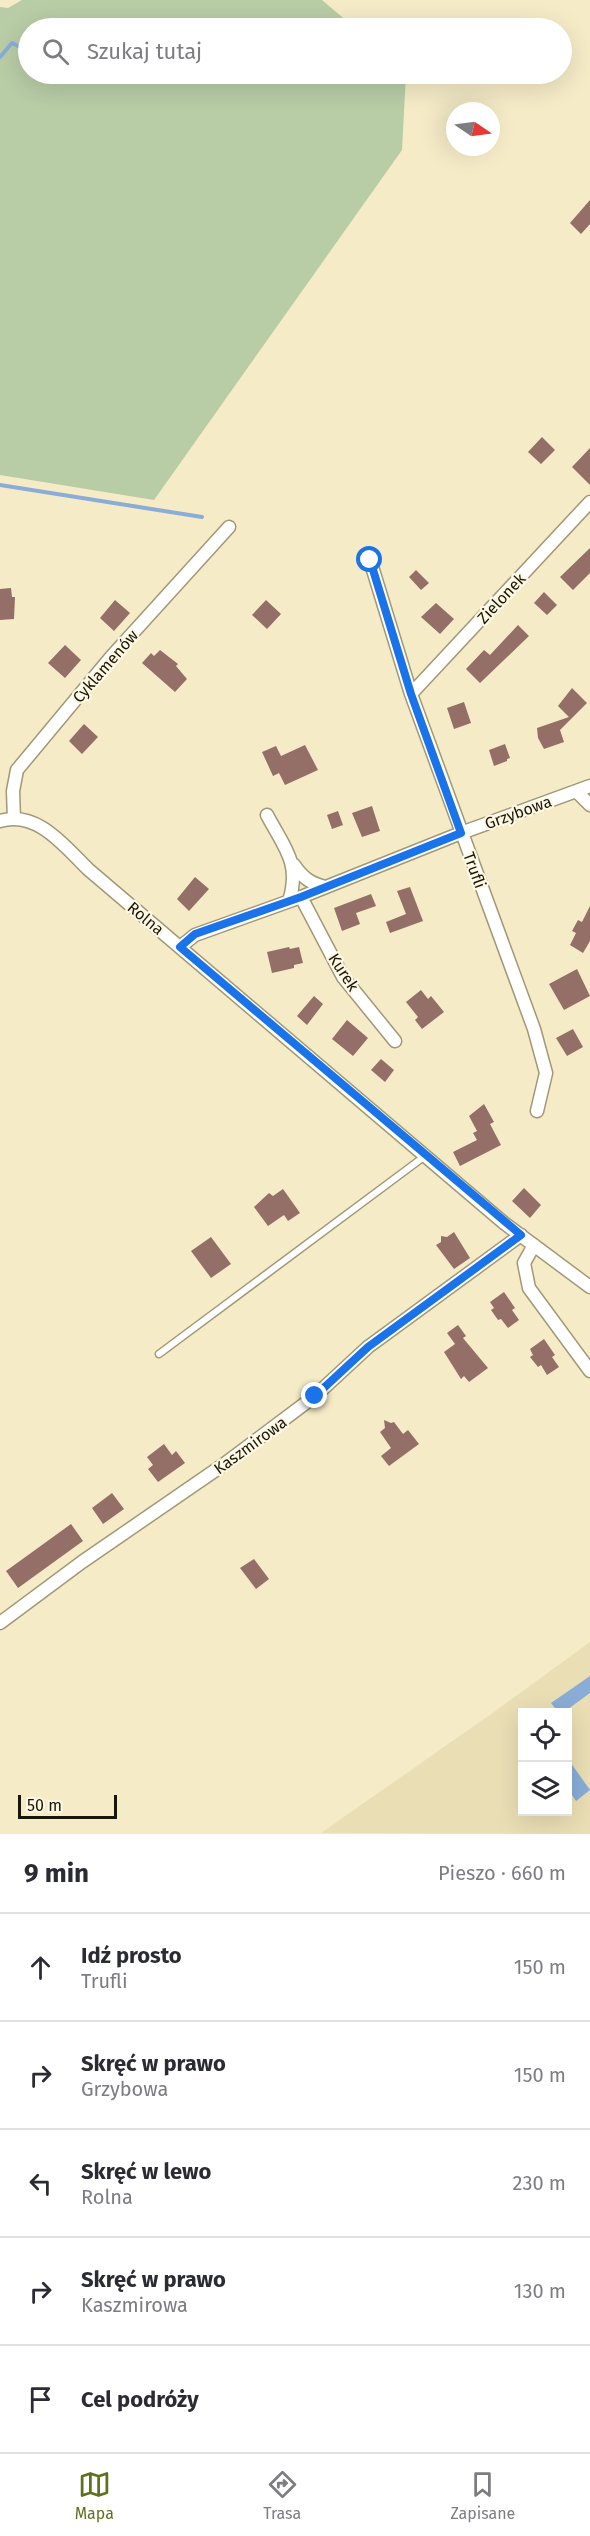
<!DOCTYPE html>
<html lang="pl">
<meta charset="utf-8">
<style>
:root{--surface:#fff;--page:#f7f7f7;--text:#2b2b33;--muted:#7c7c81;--line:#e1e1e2;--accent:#5f701e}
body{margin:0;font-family:"Fira Sans",sans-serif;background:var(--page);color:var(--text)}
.controls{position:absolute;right:18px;bottom:18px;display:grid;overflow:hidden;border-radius:0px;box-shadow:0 6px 24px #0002}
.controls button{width:54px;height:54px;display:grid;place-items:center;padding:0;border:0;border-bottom:2px solid var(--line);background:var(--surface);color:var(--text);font:30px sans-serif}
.compass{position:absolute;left:446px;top:102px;width:54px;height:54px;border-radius:50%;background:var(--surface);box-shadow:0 6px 24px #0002;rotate:103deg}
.scale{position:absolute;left:18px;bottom:15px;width:99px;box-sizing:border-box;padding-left:6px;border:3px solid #191609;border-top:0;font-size:16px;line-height:21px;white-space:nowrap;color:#191609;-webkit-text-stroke:4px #fef8e3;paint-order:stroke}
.stop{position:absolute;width:18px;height:18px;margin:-14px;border:4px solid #1a73e8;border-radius:50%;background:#fff}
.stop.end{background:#1a73e8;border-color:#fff;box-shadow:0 2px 6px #0008}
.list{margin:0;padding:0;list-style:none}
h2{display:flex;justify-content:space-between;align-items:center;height:78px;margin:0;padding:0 24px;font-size:26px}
h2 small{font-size:20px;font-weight:400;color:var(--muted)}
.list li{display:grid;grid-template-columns:39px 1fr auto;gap:18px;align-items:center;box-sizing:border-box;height:108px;padding:0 24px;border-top:2px solid var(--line)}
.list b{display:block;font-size:22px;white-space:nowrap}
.list p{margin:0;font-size:20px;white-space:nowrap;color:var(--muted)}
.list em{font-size:20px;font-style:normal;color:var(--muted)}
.icon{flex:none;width:33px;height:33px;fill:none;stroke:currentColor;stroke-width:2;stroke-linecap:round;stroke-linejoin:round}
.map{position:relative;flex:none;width:590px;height:1834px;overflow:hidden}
.search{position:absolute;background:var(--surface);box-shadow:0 6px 24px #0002;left:18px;right:18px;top:18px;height:66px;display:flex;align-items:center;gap:15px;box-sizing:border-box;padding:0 21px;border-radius:33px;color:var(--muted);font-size:22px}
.sheet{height:618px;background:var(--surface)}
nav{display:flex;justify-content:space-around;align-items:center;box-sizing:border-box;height:84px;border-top:2px solid var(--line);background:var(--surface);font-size:16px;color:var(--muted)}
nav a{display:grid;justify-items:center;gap:3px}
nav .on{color:var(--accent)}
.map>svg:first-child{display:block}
.built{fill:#eadeb4;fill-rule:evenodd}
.green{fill:#b8cca6}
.water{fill:#89add7}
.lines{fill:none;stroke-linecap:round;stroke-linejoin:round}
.stream{stroke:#89add7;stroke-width:4}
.building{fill:#936f67}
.lane-casing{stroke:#a19877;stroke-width:9}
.street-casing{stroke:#a19877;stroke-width:15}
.lane{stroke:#fff;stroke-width:6}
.street{stroke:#fff;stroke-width:12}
.route{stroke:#1a73e8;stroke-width:8}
.labels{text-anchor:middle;stroke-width:4.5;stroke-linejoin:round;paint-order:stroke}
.street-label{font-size:16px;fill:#191609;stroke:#fef8e3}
</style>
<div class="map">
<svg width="590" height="1834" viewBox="0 0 590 1834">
<rect width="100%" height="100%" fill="#f5ebc7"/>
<path class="built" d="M590 1642V1834L321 1833 494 1712ZM522 1712H568V1812H522Z"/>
<path class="green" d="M22 0H322L355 28H28V74H406L402 150 154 500 0 475V7L8 8Z"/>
<path class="water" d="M590 1676V1693L564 1712H558L551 1703Z
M568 1759 590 1790 576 1801 568 1789Z"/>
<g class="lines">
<path class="stream" d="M0 57 12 43 28 51
M75 74 83 77 85 74
M0 485 202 517"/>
</g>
<path class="building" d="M590 200V224L581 234 570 223Z
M542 437 555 450 541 464 528 452Z
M590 448V485L572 467Z
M590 548V573L573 590 560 577Z
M416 570 429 583 421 590 409 577Z
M11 588 12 597H15L14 619 0 620V589Z
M544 592 557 605 547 615 534 603Z
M115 600 130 613 114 631 100 618Z
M266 600 281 614 267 629 252 615Z
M436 603 454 619 440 634 421 617Z
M518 625 529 636 480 683 466 669 484 650 490 655Z
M65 645 81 660 65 678 48 663Z
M160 650 178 664 176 666 187 679 175 692 142 663 151 653 154 656Z
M572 688 587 703 560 730 564 742 544 749 538 738 537 728 569 717 558 706Z
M464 702 471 723 454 729 447 708Z
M84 724 98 737 82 754 69 741Z
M505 744 510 758 507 759V761L494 766 489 750Z
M305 745 318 770 285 785 279 773 273 776 262 752 276 746 281 756Z
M372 806 380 831 362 837 352 813Z
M338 811 343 825 332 829 327 815Z
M195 877 209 889 189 911 177 899Z
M410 887 423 921 390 933 386 922 406 914 397 891Z
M371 894 376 906 356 913 360 924 342 931 334 908Z
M590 906V941L583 953 570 945 576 933 572 931 578 920 582 922Z
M289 947 290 949 299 947 303 963 294 965V968L272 973 267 952Z
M577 969 590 996 564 1010 549 984Z
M421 990 428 999 431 996 444 1012 422 1029 415 1020 418 1017 406 1002Z
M314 996 323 1004 307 1025 297 1016Z
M347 1020 368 1038 353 1056 332 1039Z
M573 1029 583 1047 567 1056 556 1038Z
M381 1059 394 1070 385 1082 371 1070Z
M484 1104 494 1122 490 1124 501 1145 460 1166 453 1152 477 1140 473 1133 477 1131 469 1116Z
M524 1188 541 1205 530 1218 512 1201Z
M283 1189 300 1213 288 1221 284 1215 268 1226 254 1207 269 1193 273 1196Z
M454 1232 470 1258 454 1269 436 1245 441 1242V1236L447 1237Z
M211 1237 231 1264 211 1278 191 1251Z
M504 1292 515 1308 512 1310 519 1320 508 1328 501 1319 498 1320 491 1310 494 1308 490 1302Z
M458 1325 466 1336 463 1338 488 1368 469 1382 464 1376 461 1379 444 1352 455 1344 447 1333Z
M544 1339 555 1355 552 1357 559 1367 547 1375 541 1365 538 1367 530 1357 533 1355 530 1349Z
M384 1420 391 1423 394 1422 403 1434 408 1430 419 1444 389 1466 381 1456 391 1448 380 1432 385 1428Z
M164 1444 172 1455 176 1451 185 1463 158 1482 148 1469 153 1465 147 1457Z
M112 1493 124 1509 103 1524 92 1508Z
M71 1524 83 1541 18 1588 6 1571Z
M254 1559 269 1579 256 1589 240 1568Z"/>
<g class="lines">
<defs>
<path id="lane" d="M159 1354 425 1156"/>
<path id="street" d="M370 560 411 694 534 1029 546 1073 537 1111
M411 694 590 502
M576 791 590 805
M267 815C284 847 301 863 289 901
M14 819 13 791 17 770 111 657 229 527
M0 821C38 810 65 847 89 870L504 1223 590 1287
M294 865C303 878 310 883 325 887
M301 897 343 977 395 1041
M180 947 195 935 301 897 461 833 590 786
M534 1245 524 1263 529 1288 590 1371
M0 1623 82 1562 223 1465 315 1396 368 1347 521 1235"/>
</defs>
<use href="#lane" class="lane-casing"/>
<use href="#street" class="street-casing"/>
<use href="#lane" class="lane"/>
<use href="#street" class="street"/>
</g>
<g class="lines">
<path class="route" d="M315 1396 368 1347 521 1235 180 947 195 934 301 897 461 833 411 694 370 560"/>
</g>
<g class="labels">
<g class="street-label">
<text transform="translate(501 598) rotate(-47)" y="6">Zielonek</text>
<text transform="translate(105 666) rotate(-49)" y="6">Cyklamenów</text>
<text transform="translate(518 812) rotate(-20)" y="6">Grzybowa</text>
<text transform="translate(475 870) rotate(70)" y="6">Trufli</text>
<text transform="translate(146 918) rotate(40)" y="6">Rolna</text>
<text transform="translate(344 972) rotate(57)" y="6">Kurek</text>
<text transform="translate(250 1445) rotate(-36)" y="6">Kaszmirowa</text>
</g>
</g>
</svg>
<div class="controls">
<button><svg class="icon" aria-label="locate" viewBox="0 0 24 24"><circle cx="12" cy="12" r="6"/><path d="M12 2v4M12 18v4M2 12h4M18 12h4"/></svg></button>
<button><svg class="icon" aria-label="layers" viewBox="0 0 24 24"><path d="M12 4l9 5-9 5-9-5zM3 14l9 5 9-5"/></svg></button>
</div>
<svg class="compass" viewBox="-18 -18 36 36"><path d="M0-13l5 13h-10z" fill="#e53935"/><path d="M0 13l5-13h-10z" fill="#7c7c81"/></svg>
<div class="scale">50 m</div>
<div class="stop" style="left:370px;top:560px"></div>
<div class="stop end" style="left:315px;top:1396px"></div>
<div class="search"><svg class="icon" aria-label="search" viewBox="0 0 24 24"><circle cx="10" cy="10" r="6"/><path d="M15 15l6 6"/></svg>Szukaj tutaj</div>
</div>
<section class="sheet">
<h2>9 min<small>Pieszo · 660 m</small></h2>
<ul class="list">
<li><svg class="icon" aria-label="ahead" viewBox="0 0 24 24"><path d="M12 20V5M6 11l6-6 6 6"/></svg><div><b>Idź prosto</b><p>Trufli</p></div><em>150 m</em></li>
<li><svg class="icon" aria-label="right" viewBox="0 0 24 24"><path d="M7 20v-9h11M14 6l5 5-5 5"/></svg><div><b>Skręć w prawo</b><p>Grzybowa</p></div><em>150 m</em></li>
<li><svg class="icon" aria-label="left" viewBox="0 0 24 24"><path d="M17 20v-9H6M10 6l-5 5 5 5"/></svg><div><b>Skręć w lewo</b><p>Rolna</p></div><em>230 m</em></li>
<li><svg class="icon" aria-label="right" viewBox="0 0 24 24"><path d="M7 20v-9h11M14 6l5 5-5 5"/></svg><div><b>Skręć w prawo</b><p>Kaszmirowa</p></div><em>130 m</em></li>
<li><svg class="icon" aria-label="arrive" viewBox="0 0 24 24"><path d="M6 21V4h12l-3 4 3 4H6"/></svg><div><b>Cel podróży</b></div></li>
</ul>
</section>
<nav>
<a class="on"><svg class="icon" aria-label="map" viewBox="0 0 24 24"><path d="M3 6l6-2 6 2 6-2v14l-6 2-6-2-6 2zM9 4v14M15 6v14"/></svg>Mapa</a>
<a><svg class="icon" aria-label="directions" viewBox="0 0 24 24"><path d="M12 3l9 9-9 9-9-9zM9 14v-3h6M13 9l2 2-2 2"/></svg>Trasa</a>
<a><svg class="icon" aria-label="saved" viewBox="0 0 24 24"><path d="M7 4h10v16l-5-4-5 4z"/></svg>Zapisane</a>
</nav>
